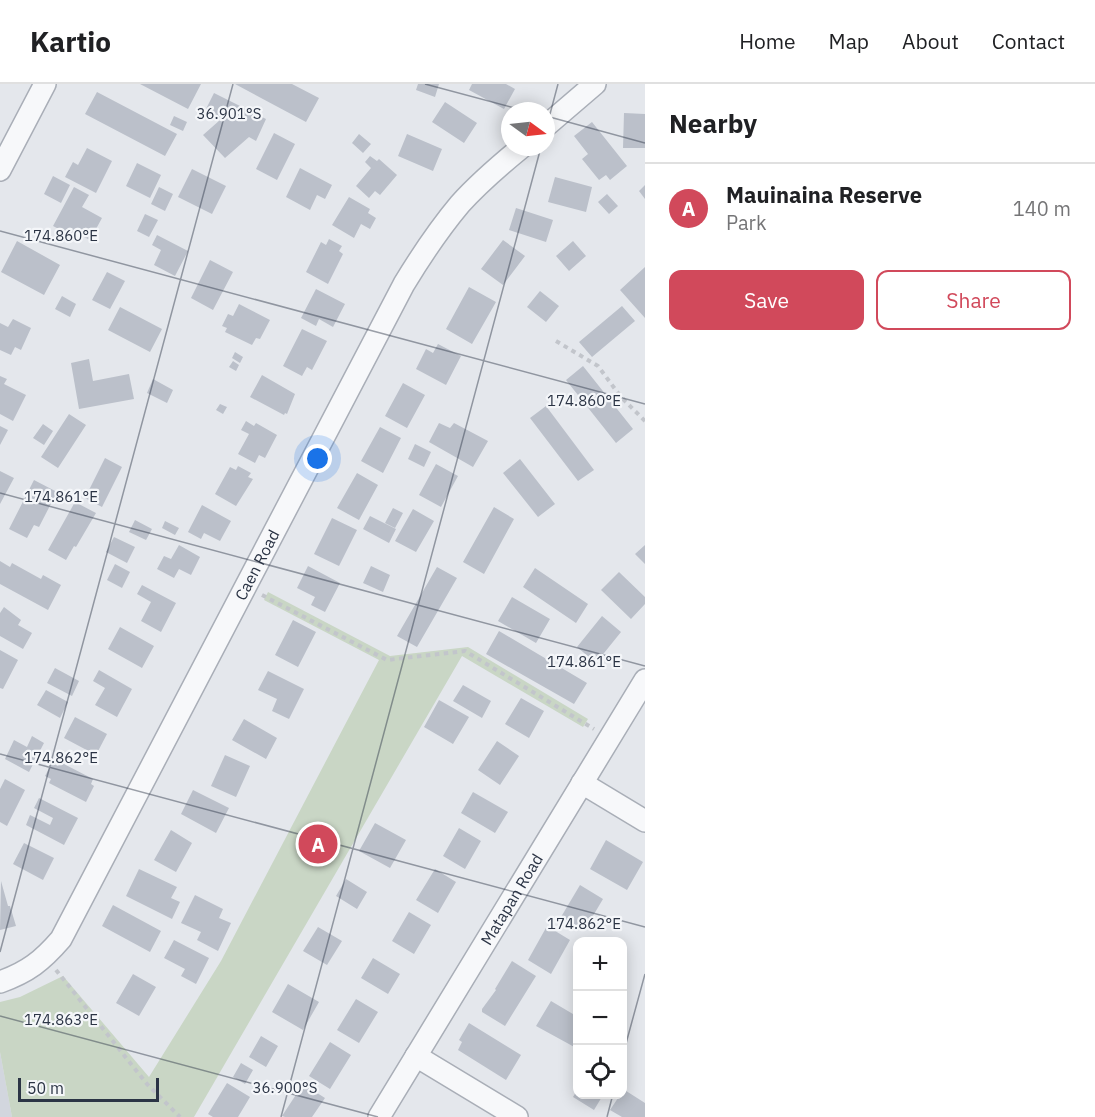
<!DOCTYPE html>
<meta charset="utf-8">
<style>
:root{--surface:#fff;--page:#f6f6f6;--text:#202124;--muted:#757577;--line:#e0e0e0;--accent:#d1495b}
body{margin:0;font-family:"IBM Plex Sans",sans-serif;background:var(--page);color:var(--text)}
.controls{position:absolute;right:18px;bottom:18px;display:grid;overflow:hidden;border-radius:12px;box-shadow:0 3px 15px #0003}
.controls button{width:54px;height:54px;display:grid;place-items:center;padding:0;border:0;border-bottom:2px solid var(--line);background:var(--surface);color:var(--text);font:30px sans-serif}
.compass{position:absolute;left:501px;top:18px;width:54px;height:54px;border-radius:50%;background:var(--surface);box-shadow:0 3px 15px #0003;rotate:105deg}
.scale{position:absolute;left:18px;bottom:15px;width:141px;box-sizing:border-box;padding-left:6px;border:3px solid #2b3445;border-top:0;font-size:16px;line-height:21px;white-space:nowrap;color:#2b3445;-webkit-text-stroke:4px #f4f6f9;paint-order:stroke}
.you{position:absolute;left:318px;top:375px;width:21px;height:21px;margin:-15px;border:4px solid #fff;border-radius:50%;background:#1a73e8;box-shadow:0 0 0 9px #1a73e833}
.badge{display:grid;place-items:center;width:39px;height:39px;border-radius:50%;background:var(--accent);color:#fff;font-size:20px;font-weight:700}
.pin{position:absolute;translate:-50% -50%;border:3px solid #fff;box-shadow:0 2px 6px #0006}
.list{margin:0;padding:0;list-style:none}
h2{display:flex;justify-content:space-between;align-items:center;height:78px;margin:0;padding:0 24px;font-size:26px}
h2 small{font-size:20px;font-weight:400;color:var(--muted)}
.list li{display:grid;grid-template-columns:39px 1fr auto;gap:18px;align-items:center;box-sizing:border-box;height:90px;padding:0 24px;border-top:2px solid var(--line)}
.list b{display:block;font-size:22px;white-space:nowrap}
.list p{margin:0;font-size:20px;white-space:nowrap;color:var(--muted)}
.list em{font-size:20px;font-style:normal;color:var(--muted)}
.actions{display:flex;gap:12px;padding:18px 24px}
.actions a{flex:1;padding:14px 0;border:2px solid var(--accent);border-radius:12px;text-align:center;font-size:21px;color:var(--accent)}
.actions .main{background:var(--accent);color:#fff}
.icon{flex:none;width:33px;height:33px;fill:none;stroke:currentColor;stroke-width:2;stroke-linecap:round;stroke-linejoin:round}
.map{position:relative;flex:none;width:645px;height:1033px;overflow:hidden}
header{display:flex;align-items:center;gap:36px;box-sizing:border-box;height:84px;padding:0 30px;background:var(--surface);border-bottom:2px solid var(--line)}
header strong{font-size:28px}
nav{display:flex;gap:33px;margin-inline-start:auto;font-size:21px}
main{display:flex}
aside{flex:1;background:var(--surface)}
.map>svg:first-child{display:block}
.built{fill:#d2d6de}
.green{fill:#c9d6c5}
.building{fill:#bbc0ca}
.lines{fill:none;stroke-linecap:round;stroke-linejoin:round}
.street-casing{stroke:#a9aeb7;stroke-width:24}
.path{stroke:#c2c5cb;stroke-width:4;stroke-dasharray:4.5 4.5;stroke-linecap:butt}
.street{stroke:#f7f8fa;stroke-width:21}
.ticks{fill:none;stroke:#2b3445;stroke-width:1.5;stroke-opacity:0.45}
.labels{text-anchor:middle;stroke-width:4.5;stroke-linejoin:round;paint-order:stroke}
.street-label{font-size:16px;fill:#2b3445;stroke:#f4f6f9}
.ticks-label{font-size:15px;text-anchor:middle;fill:#2b3445;stroke:#f4f6f9;stroke-width:4.5;stroke-linejoin:round;paint-order:stroke}
</style>
<header>
<strong>Kartio</strong>
<nav><a>Home</a><a>Map</a><a>About</a><a>Contact</a></nav>
</header>
<main>
<div class="map">
<svg width="645" height="1033" viewBox="0 0 645 1033">
<rect width="100%" height="100%" fill="#e4e7ec"/>
<path class="built" d="M0 968 12 1033H0Z"/>
<path class="green" d="M268 508 390 572 468 563 588 635 583 643 462 572 194 1033H12L0 968V918L20 913 63 892 149 993 221 877 379 576 264 516Z"/>
<path class="building" d="M140 0H201L188 25Z
M235 0H292L319 14 306 38Z
M418 0H439L435 13 416 6Z
M472 0H506L515 5 504 25 469 6Z
M97 8 177 50 165 72 85 30Z
M214 9 266 35 256 57 249 53 225 74 203 51 220 36 204 29Z
M445 18 477 39 464 59 432 38Z
M624 29 645 30V64H623Z
M174 32 187 38 183 47 170 41Z
M592 38 627 82 610 96 606 91 599 96 582 75 588 70 574 52Z
M274 49 295 60 277 96 256 85Z
M359 50 371 60 363 69 352 59Z
M407 50 442 65 433 87 398 72Z
M87 64 112 77 96 109 65 93 73 78 78 81Z
M370 72 377 77 379 75 397 91 380 111 375 107 369 114 356 102 371 84 365 78Z
M137 79 161 91 150 114 126 102Z
M300 84 332 101 325 115 317 111 310 126 286 113Z
M192 85 226 102 212 130 178 113Z
M53 92 70 101 61 119 44 110Z
M555 93 592 103 586 128 548 118Z
M645 101V115L639 107Z
M74 103 89 111 82 123 102 134 90 156 74 148 72 152 53 142Z
M159 103 173 110 165 127 151 120Z
M607 110 618 122 609 130 598 118Z
M349 113 370 125 368 129 376 134 370 145 361 140 354 154 332 141Z
M516 124 553 136 546 158 509 146Z
M145 130 158 136 149 153 137 147Z
M157 151 188 167 175 192 154 181 161 166 152 161Z
M329 155 342 162 339 167 343 170 328 200 306 188 321 158 326 161Z
M503 156 525 172 503 201 481 185Z
M17 157 60 181 44 211 1 188Z
M573 157 586 172 569 187 556 172Z
M210 176 233 188 213 226 191 214Z
M645 183V234L620 206Z
M107 188 125 197 110 225 92 216Z
M469 203 496 218 472 260 446 245Z
M316 205 345 220 333 243 319 235 316 242 301 234Z
M540 207 559 222 546 238 527 223Z
M62 212 76 220 70 233 55 225Z
M239 220 270 236 260 255 256 254 252 261 225 248 227 244 222 242 228 230 233 232Z
M622 222 635 237 592 273 579 258Z
M120 223 162 245 150 268 108 246Z
M13 235 31 244 21 266 15 263 11 271 0 266V239L8 243Z
M302 245 327 257 312 286 307 283 302 292 283 282Z
M438 260 461 272 446 301 416 285 426 265 433 269Z
M235 268 243 273 240 279 232 274Z
M89 275 93 297 129 290 134 315 79 325 71 279Z
M233 277 239 281 236 287 229 283Z
M583 282 633 345 616 359 566 296Z
M262 291 295 310 287 330 285 329 284 331 250 313Z
M0 292 7 295 4 300 26 311 13 337 0 330Z
M153 295 173 306 167 319 147 309Z
M403 299 425 311 407 344 385 332Z
M220 320 227 323 223 330 216 326Z
M546 322 594 386 578 397 530 334Z
M69 330 86 341 58 384 41 373Z
M246 337 254 342 256 339 277 351 265 374 259 371 255 379 238 370 249 350 241 346Z
M439 339 450 344 454 339 488 357 473 383 429 358Z
M43 340 53 347 44 361 33 354Z
M0 342 8 346 0 361Z
M380 343 401 354 383 389 361 377Z
M415 360 431 368 424 383 408 375Z
M105 374 122 383 102 423 85 414Z
M520 375 555 420 538 433 503 389Z
M436 380 458 392 441 423 419 411Z
M238 382 251 389 248 393 253 395 236 422 215 410 230 383 236 386Z
M0 387 14 394 0 420Z
M357 389 378 401 359 436 337 424Z
M34 396 57 408 39 443 34 441 27 454 9 445Z
M75 418 96 429 76 463 74 462 66 476 48 466Z
M202 421 231 437 220 457 204 449 201 455 188 448Z
M494 423 514 435 484 490 463 478Z
M393 424 403 429 395 444 385 439Z
M413 425 434 437 416 468 395 457Z
M370 432 396 445 389 459 363 445Z
M332 434 357 446 339 482 314 470Z
M135 436 152 445 146 456 129 448Z
M165 437 179 444 175 451 162 444Z
M114 453 135 463 127 479 106 468Z
M179 461 200 473 191 491 179 485 174 494 157 485 164 472 171 475Z
M645 461V480L635 470Z
M0 477 10 483 12 479 41 495 43 491 61 501 48 526 0 500Z
M115 480 130 488 122 504 107 496Z
M308 482 340 499 325 528 311 521 315 513 297 504Z
M371 482 390 491 383 508 363 499Z
M437 483 457 494 417 563 397 552Z
M535 484 588 520 576 539 523 503Z
M619 488 645 513V520L631 535 601 506Z
M142 501 176 519 161 548 141 537 151 518 137 510Z
M512 513 550 535 536 559 498 537Z
M4 523 21 536 18 541 32 549 23 565 0 552V529Z
M602 532 621 548 596 579 577 563Z
M293 536 316 548 298 583 275 571Z
M120 543 154 562 142 584 108 565Z
M499 547 587 599 574 620 486 570Z
M0 566 18 576 3 605 0 604Z
M55 584 79 597 72 612 47 599Z
M99 586 132 605 117 633 95 621 105 604 93 597Z
M268 587 304 605 289 635 272 627 277 615 258 606Z
M463 601 491 617 482 634 453 617Z
M46 606 68 618 60 634 37 621Z
M521 614 544 627 529 654 505 640Z
M439 616 469 633 453 660 424 643Z
M75 633 107 650 96 671 64 654Z
M244 635 277 654 266 675 232 656Z
M32 652 44 659 29 688 5 675 14 656 27 663Z
M497 657 519 672 500 701 478 686Z
M225 671 250 682 236 713 211 702Z
M60 678 93 695 91 700 94 702 86 718 49 699 51 695 45 692 52 679 58 682Z
M5 695 25 706 7 742 0 738V705Z
M193 706 229 724 216 749 181 730Z
M473 708 508 728 495 749 461 729Z
M39 714 78 734 64 761 26 741 30 731 50 741 53 734 34 724Z
M375 739 406 756 390 784 359 767Z
M459 744 481 757 465 785 443 772Z
M171 746 192 759 176 788 154 776Z
M606 756 643 778 627 806 590 785Z
M24 759 54 774 43 796 13 780Z
M139 785 177 803 171 814 180 818 172 835 126 812Z
M435 785 456 798 438 829 416 816Z
M346 795 367 808 357 825 336 812Z
M1 797 8 822H10L16 842 0 846Z
M580 801 603 815 584 847 561 833Z
M195 811 223 825 219 834 231 839 218 867 197 856 201 848 181 839Z
M113 821 161 847 150 868 102 842Z
M409 828 431 841 414 870 392 857Z
M547 842 570 856 551 890 528 876Z
M318 843 342 857 327 881 303 867Z
M174 856 209 874 196 900 181 892 185 885 164 874Z
M373 874 400 890 388 910 361 894Z
M512 877 536 892 505 942 482 928V925L496 906 495 905Z
M133 890 156 903 139 932 116 919Z
M288 900 319 918 303 946 272 928Z
M356 915 378 928 359 959 337 946Z
M551 917 578 933V965L536 942Z
M469 939 521 971 506 996 458 966 462 958 459 956Z
M261 952 278 962 266 983 249 973Z
M330 958 351 971 330 1005 309 992Z
M241 979 253 986 245 1000 233 993Z
M227 999 250 1013 238 1033H213L208 1030Z
M303 1000 325 1014 312 1033H285L282 1032Z
M578 1005V1011H603L594 1026 573 1013Z
M623 1005 645 1019V1033H622L610 1026 620 1011H622Z"/>
<g class="lines">
<defs>
<g id="street">
<path d="M546 42 595 0"/>
<path d="M0 86 45 0"/>
<path d="M582 699 645 737"/>
<path id="s1" d="M0 898C28 888 42 877 61 855L404 200C421 172 439 145 460 120 479 99 500 81 522 63"/>
<path d="M416 972 517 1033"/>
<path id="s2" d="M379 1033 645 596"/>
</g>
</defs>
<use href="#street" class="street-casing"/>
<path class="path" d="M556 257 598 282 621 313 645 337
M262 511 387 576 465 567 594 645
M56 886 147 1000 180 1033"/>
<use href="#street" class="street"/>
</g>
<path class="ticks" d="M425 0 526 27M546 32 645 59M546 45 558 0M0 147 645 320M0 409 645 582M0 670 645 843M0 868 233 0M0 932 378 1033M622 974 645 890M281 1033 541 63M607 1033 613 1010"/>
<g class="labels">
<g class="street-label">
<text dy="6" stroke="none"><textPath href="#s1" startOffset="498">Caen Road</textPath></text>
<text dy="6" stroke="none"><textPath href="#s2" startOffset="255">Matapan Road</textPath></text>
</g>
</g>
<g class="ticks-label">
<text x="229" y="35">36.901°S</text>
<text x="61" y="157">174.860°E</text>
<text x="584" y="322">174.860°E</text>
<text x="61" y="418">174.861°E</text>
<text x="584" y="583">174.861°E</text>
<text x="61" y="679">174.862°E</text>
<text x="584" y="845">174.862°E</text>
<text x="61" y="941">174.863°E</text>
<text x="285" y="1009">36.900°S</text>
</g>
</svg>
<div class="controls">
<button>+</button>
<button>−</button>
<button><svg class="icon" aria-label="locate" viewBox="0 0 24 24"><circle cx="12" cy="12" r="6"/><path d="M12 2v4M12 18v4M2 12h4M18 12h4"/></svg></button>
</div>
<svg class="compass" viewBox="-18 -18 36 36"><path d="M0-13l5 13h-10z" fill="#e53935"/><path d="M0 13l5-13h-10z" fill="#757577"/></svg>
<div class="scale">50 m</div>
<div class="you"></div>
<div class="pin badge" style="left:318px;top:760px">A</div>
</div>
<aside>
<h2>Nearby<small></small></h2>
<ul class="list">
<li><span class="badge">A</span><div><b>Mauinaina Reserve</b><p>Park</p></div><em>140 m</em></li>
</ul>
<div class="actions"><a class="main">Save</a><a>Share</a></div>
</aside>
</main>
